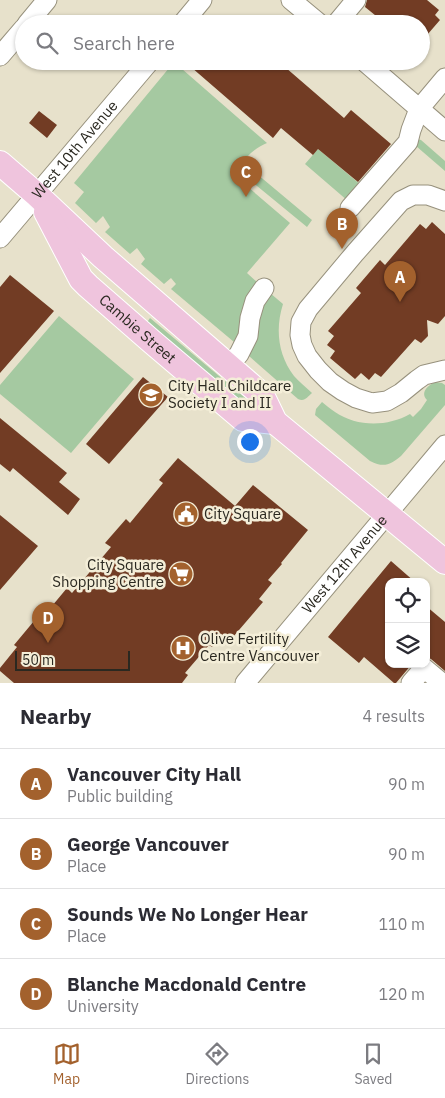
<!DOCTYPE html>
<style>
:root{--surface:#fff;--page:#f7f7f7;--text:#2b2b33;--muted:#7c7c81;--line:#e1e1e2;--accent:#a3612d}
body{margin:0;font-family:"IBM Plex Sans",sans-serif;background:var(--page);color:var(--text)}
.controls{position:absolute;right:15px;bottom:15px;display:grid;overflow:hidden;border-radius:10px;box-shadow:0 1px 4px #0004}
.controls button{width:45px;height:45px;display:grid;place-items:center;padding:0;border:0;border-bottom:1px solid var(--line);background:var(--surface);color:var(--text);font:25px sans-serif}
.scale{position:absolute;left:15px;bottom:12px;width:115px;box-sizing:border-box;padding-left:5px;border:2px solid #2a2820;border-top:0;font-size:14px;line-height:18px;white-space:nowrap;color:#2a2820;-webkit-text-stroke:4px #f4eed8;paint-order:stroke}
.you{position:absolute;left:249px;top:441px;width:18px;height:18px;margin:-12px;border:4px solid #fff;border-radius:50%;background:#1a73e8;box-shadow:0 0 0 8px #1a73e833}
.badge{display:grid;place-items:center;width:32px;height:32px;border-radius:50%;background:var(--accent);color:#fff;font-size:16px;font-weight:700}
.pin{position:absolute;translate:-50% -41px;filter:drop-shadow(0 1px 2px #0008)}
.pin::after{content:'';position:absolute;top:26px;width:18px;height:15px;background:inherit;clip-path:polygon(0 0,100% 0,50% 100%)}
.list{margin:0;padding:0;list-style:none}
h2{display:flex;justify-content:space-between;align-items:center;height:65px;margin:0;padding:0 20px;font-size:21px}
h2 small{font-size:16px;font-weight:400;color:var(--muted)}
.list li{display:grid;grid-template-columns:32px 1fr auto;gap:15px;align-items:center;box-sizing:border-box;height:70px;padding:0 20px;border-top:1px solid var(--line)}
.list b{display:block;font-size:19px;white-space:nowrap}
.list p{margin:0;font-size:16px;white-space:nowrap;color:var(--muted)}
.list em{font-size:16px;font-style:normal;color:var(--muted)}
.icon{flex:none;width:28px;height:28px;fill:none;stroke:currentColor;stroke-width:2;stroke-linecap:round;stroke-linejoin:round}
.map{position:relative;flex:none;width:445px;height:683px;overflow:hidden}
.search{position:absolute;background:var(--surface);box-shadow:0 1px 4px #0004;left:15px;right:15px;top:15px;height:55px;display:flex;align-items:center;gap:12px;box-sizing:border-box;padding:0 18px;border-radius:28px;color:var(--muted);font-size:19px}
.sheet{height:345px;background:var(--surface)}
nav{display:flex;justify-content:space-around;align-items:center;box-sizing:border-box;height:70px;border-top:1px solid var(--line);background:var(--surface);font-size:14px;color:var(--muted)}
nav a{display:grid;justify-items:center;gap:2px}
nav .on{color:var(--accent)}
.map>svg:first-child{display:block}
.green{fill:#a5c9a1}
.building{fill:#723c24}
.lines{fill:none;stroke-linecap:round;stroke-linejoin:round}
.minor-casing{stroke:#97917d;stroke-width:21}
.major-casing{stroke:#fff;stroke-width:26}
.minor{stroke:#fff;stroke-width:19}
.major{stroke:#efc4dd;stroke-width:24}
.labels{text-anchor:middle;stroke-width:5;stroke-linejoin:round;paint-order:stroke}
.street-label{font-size:15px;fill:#2a2820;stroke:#f4eed8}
.poi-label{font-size:15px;fill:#2a2820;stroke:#f4eed8;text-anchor:start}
</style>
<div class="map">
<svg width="445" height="683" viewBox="0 0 445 683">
<rect width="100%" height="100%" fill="#e7e1cb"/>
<path class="green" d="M174 62 267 143C256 148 244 156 241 169 240 172 241 178 241 181L290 223 247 273 258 283 241 329 234 342 171 289 176 284 171 278 164 284 141 264 145 259 137 248 130 254 105 232 110 227 103 216 96 223 75 203 84 192 74 183Z
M417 139 421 140 445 161V171L416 146 415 142Z
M318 149 361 185 348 201 305 164Z
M257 174 312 220 307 227 251 181Z
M270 293 283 304C275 329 278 355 294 376 299 382 306 387 312 393 307 397 305 402 298 399L249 356C258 335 258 313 270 293Z
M59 316 134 379 71 453 0 394V385Z
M150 318 262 412 260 415 233 398 146 324Z
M435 382 442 383 445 385V405L401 456C390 465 384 468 370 461L315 415 316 409 322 402C326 405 330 409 335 412 357 427 387 427 410 414L413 417 421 409 427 400C420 393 427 386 435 382Z"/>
<path class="building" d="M367 0H427L439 10 435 15 440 20 421 42V24H386L365 7Z
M184 61H278L344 118 351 110 391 144 358 182 318 149 313 155 281 128 273 138Z
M39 111 57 125 47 138 29 123Z
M432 222 445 234V316L438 324 427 320 428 336 421 343 415 339 381 377 375 373 369 380 361 373 355 379 330 358 335 351 327 345 334 336 328 331 361 293 356 288 380 260 385 265 420 224 426 229Z
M10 275 54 311 0 373V287Z
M143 377 168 397 109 464 86 444Z
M0 418 67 473 59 482 80 499 68 515 13 468 10 472 0 464Z
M178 458 235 506 253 485 308 530 281 563 282 564 268 580 272 583 259 599 263 602 233 637 230 634 223 642 219 639 212 647 209 645 185 673 188 675 182 683H14L0 671V668L17 647 14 645 44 609 47 612 67 588 72 593 111 547 105 543 126 519 130 523 163 483 159 480Z
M0 515 38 546 0 590Z
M391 561 415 582H389V664H412L396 683H394L364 657 359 663 328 637Z
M426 606 445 622V671L431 659 426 657Z"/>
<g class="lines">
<defs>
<g id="minor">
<path d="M291 0 320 24"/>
<path d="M27 24 47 0"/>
<path d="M182 24 202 0"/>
<path d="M336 24 356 0"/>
<path d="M0 56 24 28"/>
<path d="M364 61 445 131"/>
<path d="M445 201 428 195H413L401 201 355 253 308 309 301 322 300 335 302 345 307 356 318 370 330 382 343 391 356 398 372 403 387 401 401 393 417 380 424 375 445 370"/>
<path d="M350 208 408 142 411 130 419 109 445 78"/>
<path id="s1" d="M0 238 150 61"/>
<path d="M228 367 239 354 248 336 250 318 255 301 264 288"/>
<path id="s2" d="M245 683 445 445"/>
<path d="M411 683 424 668 442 683"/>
</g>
<g id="major">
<path d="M0 163 37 195 103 257 262 395 275 422 445 562"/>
<path id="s3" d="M46 212 81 279 88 286 151 341 243 419 275 422"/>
</g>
</defs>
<use href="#minor" class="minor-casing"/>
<use href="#major" class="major-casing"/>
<use href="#minor" class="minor"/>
<use href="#major" class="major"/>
</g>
<defs>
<symbol id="school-disc" viewBox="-11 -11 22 22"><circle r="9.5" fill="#a3612d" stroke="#f4eed8"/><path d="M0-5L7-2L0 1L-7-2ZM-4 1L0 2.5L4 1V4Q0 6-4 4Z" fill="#fff"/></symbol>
<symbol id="civic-disc" viewBox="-11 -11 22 22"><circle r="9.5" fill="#a3612d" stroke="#f4eed8"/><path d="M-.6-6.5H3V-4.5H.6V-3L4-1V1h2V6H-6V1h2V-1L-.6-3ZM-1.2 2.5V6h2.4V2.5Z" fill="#fff"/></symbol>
<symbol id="supermarket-disc" viewBox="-11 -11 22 22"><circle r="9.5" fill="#a3612d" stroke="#f4eed8"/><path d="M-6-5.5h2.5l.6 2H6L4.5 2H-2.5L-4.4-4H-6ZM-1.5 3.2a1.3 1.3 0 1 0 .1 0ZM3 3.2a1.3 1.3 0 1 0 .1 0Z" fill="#fff"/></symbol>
<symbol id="hospital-disc" viewBox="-11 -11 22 22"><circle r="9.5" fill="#a3612d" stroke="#f4eed8"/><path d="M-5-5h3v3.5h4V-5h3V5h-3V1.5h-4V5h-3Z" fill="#fff"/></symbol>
</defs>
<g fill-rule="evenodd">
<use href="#school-disc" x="137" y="381" width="28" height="28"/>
<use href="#civic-disc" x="172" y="500" width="28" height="28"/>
<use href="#supermarket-disc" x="167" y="560" width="28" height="28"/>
<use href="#hospital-disc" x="169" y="634" width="28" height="28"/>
</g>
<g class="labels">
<g class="street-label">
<text dy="5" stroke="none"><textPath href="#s1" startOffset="116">West 10th Avenue</textPath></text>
<text dy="5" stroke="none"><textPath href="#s3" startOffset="151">Cambie Street</textPath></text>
<text dy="5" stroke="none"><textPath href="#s2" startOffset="155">West 12th Avenue</textPath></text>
</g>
<g class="poi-label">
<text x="168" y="391">City Hall Childcare<tspan x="168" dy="17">Society I and II</tspan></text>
<text x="204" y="519">City Square</text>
<text x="164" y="570" text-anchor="end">City Square<tspan x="164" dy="17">Shopping Centre</tspan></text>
<text x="200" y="644">Olive Fertility<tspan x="200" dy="17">Centre Vancouver</tspan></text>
</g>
</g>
</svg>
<div class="controls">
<button><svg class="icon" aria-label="locate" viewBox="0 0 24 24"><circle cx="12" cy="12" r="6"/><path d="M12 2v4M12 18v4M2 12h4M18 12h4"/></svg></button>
<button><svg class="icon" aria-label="layers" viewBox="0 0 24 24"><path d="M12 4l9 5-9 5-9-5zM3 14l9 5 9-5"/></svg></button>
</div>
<div class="scale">50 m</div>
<div class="you"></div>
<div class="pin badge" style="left:400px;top:302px">A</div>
<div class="pin badge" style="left:342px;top:249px">B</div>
<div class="pin badge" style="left:246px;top:197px">C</div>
<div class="pin badge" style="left:48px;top:643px">D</div>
<div class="search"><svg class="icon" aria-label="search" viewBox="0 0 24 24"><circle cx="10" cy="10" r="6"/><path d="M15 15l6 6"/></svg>Search here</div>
</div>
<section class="sheet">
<h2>Nearby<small>4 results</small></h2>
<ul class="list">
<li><span class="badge">A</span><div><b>Vancouver City Hall</b><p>Public building</p></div><em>90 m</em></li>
<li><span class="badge">B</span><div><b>George Vancouver</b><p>Place</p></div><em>90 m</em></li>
<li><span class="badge">C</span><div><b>Sounds We No Longer Hear</b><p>Place</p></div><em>110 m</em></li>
<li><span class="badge">D</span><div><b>Blanche Macdonald Centre</b><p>University</p></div><em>120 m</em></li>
</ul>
</section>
<nav>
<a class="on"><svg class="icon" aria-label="map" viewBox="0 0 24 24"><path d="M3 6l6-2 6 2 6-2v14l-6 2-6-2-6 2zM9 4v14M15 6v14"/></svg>Map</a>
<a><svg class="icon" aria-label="directions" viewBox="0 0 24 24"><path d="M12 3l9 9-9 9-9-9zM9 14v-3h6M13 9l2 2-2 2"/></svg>Directions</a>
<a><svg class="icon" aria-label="saved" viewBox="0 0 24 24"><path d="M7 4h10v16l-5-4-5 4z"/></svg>Saved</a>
</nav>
